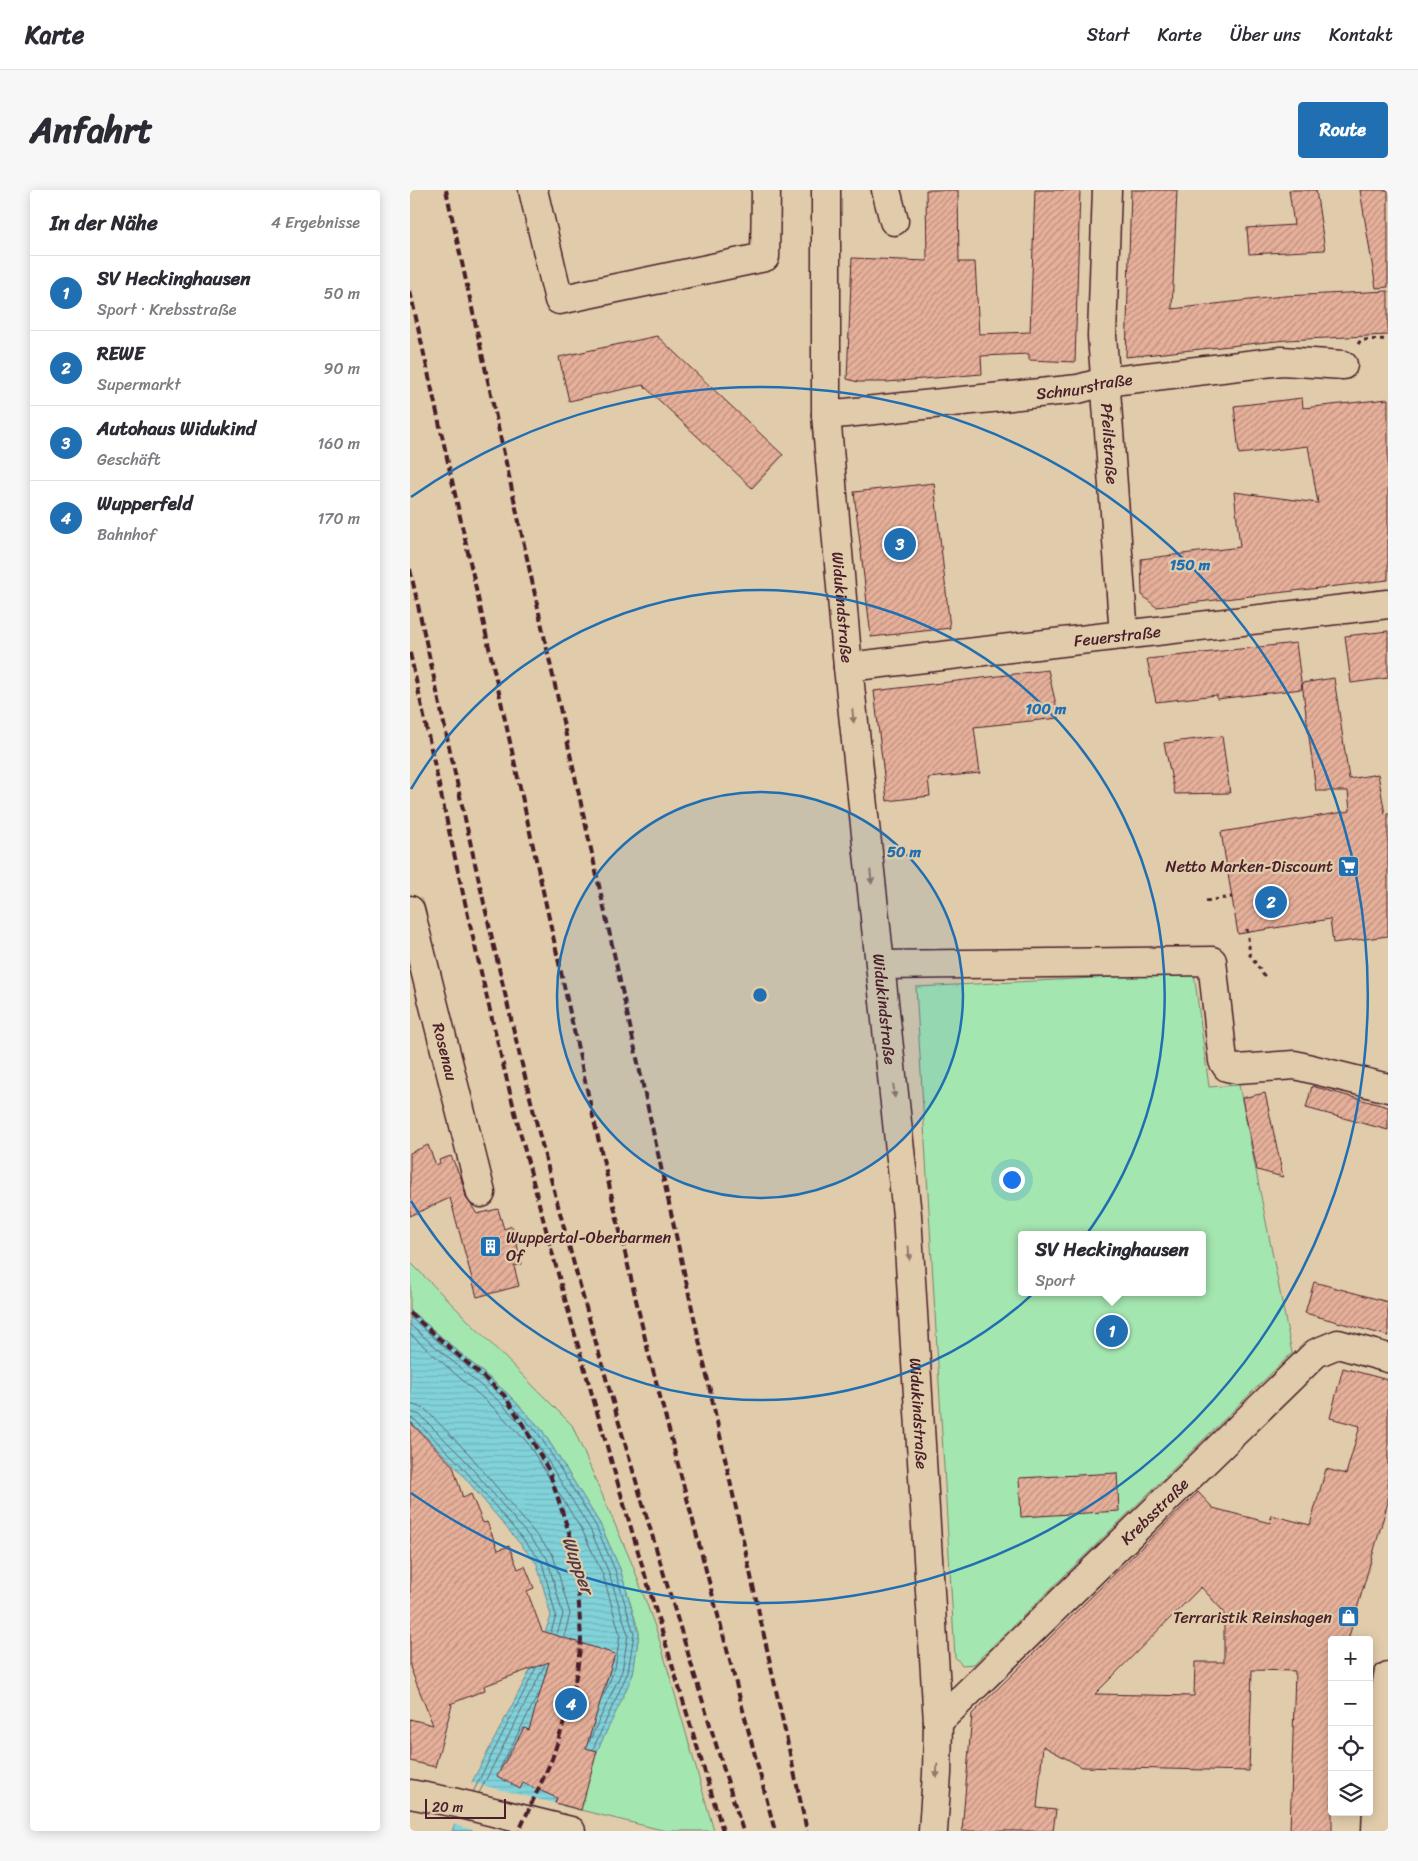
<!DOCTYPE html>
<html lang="de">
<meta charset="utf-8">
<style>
:root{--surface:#fff;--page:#f7f7f7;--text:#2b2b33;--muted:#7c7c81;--line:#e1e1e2;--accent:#1f6fb2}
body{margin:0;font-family:Sriracha,sans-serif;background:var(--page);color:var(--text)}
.controls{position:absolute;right:15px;bottom:15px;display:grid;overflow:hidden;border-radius:5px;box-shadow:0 2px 12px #0003}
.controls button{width:45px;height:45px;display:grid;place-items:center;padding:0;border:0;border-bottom:1px solid var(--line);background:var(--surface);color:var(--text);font:25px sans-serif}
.scale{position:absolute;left:15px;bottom:12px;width:81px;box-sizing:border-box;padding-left:5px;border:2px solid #4a1f2b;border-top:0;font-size:14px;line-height:18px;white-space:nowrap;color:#4a1f2b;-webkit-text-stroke:4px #e0ccaa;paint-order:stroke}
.you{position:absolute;left:601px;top:989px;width:18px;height:18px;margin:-12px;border:4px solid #fff;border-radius:50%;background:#1a73e8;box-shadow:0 0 0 8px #1a73e833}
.badge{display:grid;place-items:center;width:32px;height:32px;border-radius:50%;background:var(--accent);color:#fff;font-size:16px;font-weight:700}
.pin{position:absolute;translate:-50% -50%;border:2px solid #fff;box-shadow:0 1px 5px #0006}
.popup{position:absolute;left:608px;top:1041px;width:188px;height:65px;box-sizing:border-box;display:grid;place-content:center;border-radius:5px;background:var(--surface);filter:drop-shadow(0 1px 4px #0005);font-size:16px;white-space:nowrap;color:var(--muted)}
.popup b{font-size:19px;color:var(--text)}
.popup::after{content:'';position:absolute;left:50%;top:100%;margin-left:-10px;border:10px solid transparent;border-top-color:var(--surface)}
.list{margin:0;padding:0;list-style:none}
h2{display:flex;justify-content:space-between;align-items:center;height:65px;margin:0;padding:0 20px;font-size:21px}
h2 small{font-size:16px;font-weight:400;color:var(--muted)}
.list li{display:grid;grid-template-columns:32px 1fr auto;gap:15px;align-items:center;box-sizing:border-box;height:75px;padding:0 20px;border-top:1px solid var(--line)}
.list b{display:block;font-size:19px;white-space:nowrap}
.list p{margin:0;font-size:16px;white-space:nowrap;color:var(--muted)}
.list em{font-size:16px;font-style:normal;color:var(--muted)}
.icon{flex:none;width:28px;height:28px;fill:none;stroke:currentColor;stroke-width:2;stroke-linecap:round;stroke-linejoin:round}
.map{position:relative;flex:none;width:978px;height:1641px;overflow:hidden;border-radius:5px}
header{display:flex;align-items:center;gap:30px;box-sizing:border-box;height:70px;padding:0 25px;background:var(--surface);border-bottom:1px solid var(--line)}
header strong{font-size:24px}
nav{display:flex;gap:28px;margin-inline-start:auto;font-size:18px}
.intro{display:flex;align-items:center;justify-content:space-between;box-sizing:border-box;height:120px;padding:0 30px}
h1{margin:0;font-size:35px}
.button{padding:12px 22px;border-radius:5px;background:var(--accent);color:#fff;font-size:18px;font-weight:700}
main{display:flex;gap:30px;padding:0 30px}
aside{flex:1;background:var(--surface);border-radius:5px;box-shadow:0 2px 12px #0003}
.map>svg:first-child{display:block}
.grass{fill:#a4e6b0;stroke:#77826e;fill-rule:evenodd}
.water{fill:url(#water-rules);stroke:#6b8a94}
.pier{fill:#e0ccaa}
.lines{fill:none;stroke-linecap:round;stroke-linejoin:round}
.shore{stroke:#606771;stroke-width:1}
.building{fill:url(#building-hatch);stroke:#4a1f2b;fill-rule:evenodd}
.minor-casing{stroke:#4a1f2b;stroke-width:31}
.major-casing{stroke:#4a1f2b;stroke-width:31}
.path{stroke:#4a1f2b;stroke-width:3;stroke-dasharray:4 4;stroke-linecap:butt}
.minor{stroke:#e0ccaa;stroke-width:28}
.major{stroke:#e0ccaa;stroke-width:28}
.rail{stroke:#4a1f2b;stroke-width:4;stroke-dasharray:8 4;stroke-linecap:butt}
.oneway{fill:#95766a}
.ring{fill:none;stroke:#1f6fb2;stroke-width:2.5}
.labels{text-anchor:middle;stroke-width:4.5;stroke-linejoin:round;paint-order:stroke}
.street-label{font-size:16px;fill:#4a1f2b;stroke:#e0ccaa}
.poi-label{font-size:16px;fill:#4a1f2b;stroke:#e0ccaa;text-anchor:end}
.water-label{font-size:18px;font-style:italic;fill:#523a45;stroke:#e0ccaa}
.centre{fill:#1f6fb2;stroke:#e0ccaa;stroke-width:2.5}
.ring-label{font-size:15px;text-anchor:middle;font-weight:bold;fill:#1f6fb2;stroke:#e0ccaa;stroke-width:4.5;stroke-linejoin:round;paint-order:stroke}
</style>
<header>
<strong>Karte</strong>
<nav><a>Start</a><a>Karte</a><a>Über uns</a><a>Kontakt</a></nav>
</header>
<div class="intro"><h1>Anfahrt</h1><a class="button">Route</a></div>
<main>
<aside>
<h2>In der Nähe<small>4 Ergebnisse</small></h2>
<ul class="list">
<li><span class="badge">1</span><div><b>SV Heckinghausen</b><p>Sport · Krebsstraße</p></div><em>50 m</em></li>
<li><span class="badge">2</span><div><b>REWE</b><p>Supermarkt</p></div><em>90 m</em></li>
<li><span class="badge">3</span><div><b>Autohaus Widukind</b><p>Geschäft</p></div><em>160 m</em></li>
<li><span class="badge">4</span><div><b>Wupperfeld</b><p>Bahnhof</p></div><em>170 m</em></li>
</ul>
</aside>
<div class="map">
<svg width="978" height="1641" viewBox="0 0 978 1641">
<defs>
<pattern id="water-rules" width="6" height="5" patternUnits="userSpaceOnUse" patternTransform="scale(1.25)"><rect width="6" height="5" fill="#81d2da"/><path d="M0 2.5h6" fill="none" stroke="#71b4bb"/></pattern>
<pattern id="building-hatch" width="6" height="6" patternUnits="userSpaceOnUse" patternTransform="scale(1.25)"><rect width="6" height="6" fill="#e6b09a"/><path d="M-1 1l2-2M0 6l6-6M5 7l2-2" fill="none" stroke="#bc8f7e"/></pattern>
</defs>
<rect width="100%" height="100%" fill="#e0ccaa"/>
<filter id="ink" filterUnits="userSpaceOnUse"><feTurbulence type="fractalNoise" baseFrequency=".02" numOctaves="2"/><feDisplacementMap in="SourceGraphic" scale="10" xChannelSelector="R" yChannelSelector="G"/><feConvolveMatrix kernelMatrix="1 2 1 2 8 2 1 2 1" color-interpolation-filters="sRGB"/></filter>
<g filter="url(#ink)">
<path class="grass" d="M784 783 799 897 829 895 882 1163 564 1474 552 1475 545 1467 506 797ZM612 1045H792V1102H612Z
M0 1072 162 1235 223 1376 248 1445 304 1641H256L150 1615 153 1605 185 1565 223 1484 229 1443 210 1379 190 1334 132 1240 98 1204 0 1120Z"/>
<path class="water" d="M0 1120 98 1204 132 1240 190 1334 210 1379 229 1443 223 1484 209 1516 185 1565 153 1605 142 1641H42L62 1592 124 1473 141 1426 127 1374 46 1277 0 1231Z"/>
<path class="pier" d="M59 1592 152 1615 145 1641H66L42 1634Z"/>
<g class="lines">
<path class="shore" d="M0 1127 94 1208 128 1243 186 1336 205 1380 224 1444 218 1482 183 1559
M0 1135 90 1212 123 1247 180 1339 199 1383 218 1445 212 1481 179 1552
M0 1144 84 1218 117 1252 173 1342 193 1385 210 1445 205 1478 194 1505
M0 1214 15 1219 59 1264 143 1365 160 1424 154 1447
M0 1222 10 1225 54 1269 137 1368 153 1425 147 1444
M0 1228 5 1230 49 1273 132 1372 146 1426 141 1442
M90 1578 128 1505
M63 1602 126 1478
M69 1603 135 1475"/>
</g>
<path class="building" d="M516 0H548L549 72H565L569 144 620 142 625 0H670L665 172 619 170V164L571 166 572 184 477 192H448L437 189 442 68 517 71Z
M721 0H767L762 119 874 106 978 101V145L876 150 716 167Z
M879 0H906L915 60 839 64 837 38 884 35Z
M950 0H978V97L966 98Z
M247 146 373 265 342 298 233 195 159 211 149 167Z
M892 208 893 218 978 209V390L746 417 732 405 731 369 830 357 824 302 908 313 898 256 829 264 824 216Z
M524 293 540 438 461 447 444 302Z
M978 441V488L941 493 935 446Z
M886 453 892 499 807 509V505L746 512 737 469Z
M638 480 649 528 564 537 570 583 518 588 520 606 477 611 464 501Z
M924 488 939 589 968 584 975 624 978 623V746L923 753 920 729 828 744 811 642 940 621 938 601H906L892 493Z
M812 546 820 603 765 604 754 553Z
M902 896 978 917V940L896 918Z
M855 903 869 967 873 987 847 980 832 908Z
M18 955 26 975 30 973 29 970 41 966 51 988 56 1007 67 1024 88 1019 94 1039 102 1036 112 1074 104 1076 109 1096 67 1107 40 1008 0 1026V963Z
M904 1092 978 1112V1146L895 1123Z
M933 1178 978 1190V1312L938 1450H922V1641H880L885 1481 842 1480 839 1581 672 1577 633 1556 627 1618 646 1620 643 1641H552L562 1524 788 1302 803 1318 860 1333 861 1325 900 1335 916 1279 936 1284 950 1236 920 1228ZM791 1397 814 1422V1472H785L784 1506 685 1504Z
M0 1232 43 1276 53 1308 61 1304 73 1333 77 1332 88 1360 99 1356 108 1379 115 1376 124 1398 117 1401 132 1441 205 1464 176 1558 187 1561 171 1620 145 1613 147 1608 113 1593 110 1599 87 1586 114 1538 119 1540 139 1472 74 1496 75 1500 40 1514 42 1515 25 1577 0 1571V1529L23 1535 0 1477Z
M707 1283 709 1321 611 1327 609 1288Z"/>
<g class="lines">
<defs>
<g id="minor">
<path d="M123 0 149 110 355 67 356 0"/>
<path id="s1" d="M416 0V225L438 477 497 1025 528 1532 527 1584 523 1641"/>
<path d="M476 0 484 31"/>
<path id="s2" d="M697 0 692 146 714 445"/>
<path id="s3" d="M416 225 668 199 694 192 872 171 933 175"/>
<path id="s4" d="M438 477 978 414"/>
<path id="s5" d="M0 720 71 1003"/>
<path d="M471 775 802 771 813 871 817 877 827 879 885 875 978 898"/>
<path id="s6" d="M528 1532 906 1163 928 1154 978 1168"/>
</g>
<path id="major" d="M0 1604 47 1613 161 1641
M966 1641 971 1529 978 1486"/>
</defs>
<use href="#minor" class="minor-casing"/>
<use href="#major" class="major-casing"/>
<path class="path" d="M948 154 951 150 978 149
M796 711 822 707
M837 739 840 765 855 787"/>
<use href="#minor" class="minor"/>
<use href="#major" class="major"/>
<path class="rail" d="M36 0 397 1641
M0 101 182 922 238 1161 365 1641
M0 379C44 578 86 777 137 974 196 1198 264 1420 333 1641
M0 463C38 635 74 807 119 976 178 1200 245 1420 313 1641
M0 1123 94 1205 115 1238 139 1281 166 1364 171 1450 167 1482 159 1517 142 1569 109 1641"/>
</g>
<defs><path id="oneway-solid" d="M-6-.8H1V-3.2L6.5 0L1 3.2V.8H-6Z" transform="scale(1.25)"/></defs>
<g class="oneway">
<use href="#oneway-solid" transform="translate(443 526) rotate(84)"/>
<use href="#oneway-solid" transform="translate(461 687) rotate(84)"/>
<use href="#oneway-solid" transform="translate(484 901) rotate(84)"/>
<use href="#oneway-solid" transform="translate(499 1063) rotate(86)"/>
<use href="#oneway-solid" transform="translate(527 1581) rotate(92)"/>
</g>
</g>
<circle cx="350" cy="805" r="203" fill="#1f6fb2" fill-opacity=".12"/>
<g class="ring">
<circle cx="350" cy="805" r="203"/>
<path d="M1 599A405 405 0 1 1 1 1011"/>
<path d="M1 307A608 608 0 1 1 1 1303"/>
</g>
<defs>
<symbol id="supermarket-square" viewBox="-11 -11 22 22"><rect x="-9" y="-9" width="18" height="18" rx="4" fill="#1f6fb2" stroke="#e0ccaa"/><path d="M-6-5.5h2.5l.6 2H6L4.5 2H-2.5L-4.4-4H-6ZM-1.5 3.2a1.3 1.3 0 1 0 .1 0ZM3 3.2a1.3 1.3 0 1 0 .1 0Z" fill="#fff"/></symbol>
<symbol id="building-square" viewBox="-11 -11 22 22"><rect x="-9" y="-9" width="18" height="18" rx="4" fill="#1f6fb2" stroke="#e0ccaa"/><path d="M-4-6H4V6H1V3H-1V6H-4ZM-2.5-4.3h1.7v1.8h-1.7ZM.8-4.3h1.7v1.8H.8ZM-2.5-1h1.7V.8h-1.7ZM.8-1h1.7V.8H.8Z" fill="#fff"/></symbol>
<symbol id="shop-square" viewBox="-11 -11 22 22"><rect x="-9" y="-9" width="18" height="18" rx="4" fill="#1f6fb2" stroke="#e0ccaa"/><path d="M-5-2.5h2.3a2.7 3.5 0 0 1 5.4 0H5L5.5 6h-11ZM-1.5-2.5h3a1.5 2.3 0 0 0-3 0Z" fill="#fff"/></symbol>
</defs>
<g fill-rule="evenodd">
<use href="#supermarket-square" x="926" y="664" width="25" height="25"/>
<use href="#building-square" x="68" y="1044" width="25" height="25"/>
<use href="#shop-square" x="926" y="1414" width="25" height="25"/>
</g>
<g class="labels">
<g class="street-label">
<text dy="6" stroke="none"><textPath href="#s3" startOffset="260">Schnurstraße</textPath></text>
<text dy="6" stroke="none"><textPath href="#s2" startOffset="254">Pfeilstraße</textPath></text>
<text dy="6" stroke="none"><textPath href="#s1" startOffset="418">Widukindstraße</textPath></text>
<text dy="6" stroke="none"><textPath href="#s4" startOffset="271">Feuerstraße</textPath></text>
<text dy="6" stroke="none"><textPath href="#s1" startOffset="822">Widukindstraße</textPath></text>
<text dy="6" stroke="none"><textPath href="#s5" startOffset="146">Rosenau</textPath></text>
<text dy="6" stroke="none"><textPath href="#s1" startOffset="1228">Widukindstraße</textPath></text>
<text dy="6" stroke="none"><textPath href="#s6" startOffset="302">Krebsstraße</textPath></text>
</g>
<g class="poi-label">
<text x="923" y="682">Netto Marken-Discount</text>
<text x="96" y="1053" text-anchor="start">Wuppertal-Oberbarmen<tspan x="96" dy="18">Of</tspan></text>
<text x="922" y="1433">Terraristik Reinshagen</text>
</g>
<g class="water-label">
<text transform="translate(168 1375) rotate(70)" y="6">Wupper</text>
</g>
</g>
<circle cx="350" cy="805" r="8" class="centre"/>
<g class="ring-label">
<text x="780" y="380">150 m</text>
<text x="636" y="524">100 m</text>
<text x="494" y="667">50 m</text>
</g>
</svg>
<div class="controls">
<button>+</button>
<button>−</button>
<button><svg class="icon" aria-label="locate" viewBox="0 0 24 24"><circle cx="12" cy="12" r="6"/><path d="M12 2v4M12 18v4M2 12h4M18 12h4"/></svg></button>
<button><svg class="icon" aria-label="layers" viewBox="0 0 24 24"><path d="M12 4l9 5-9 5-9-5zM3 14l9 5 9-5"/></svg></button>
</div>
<div class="scale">20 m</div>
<div class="you"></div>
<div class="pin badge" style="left:702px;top:1141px">1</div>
<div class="popup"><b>SV Heckinghausen</b>Sport</div>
<div class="pin badge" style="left:861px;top:712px">2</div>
<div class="pin badge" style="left:490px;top:354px">3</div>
<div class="pin badge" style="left:161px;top:1514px">4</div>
</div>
</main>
